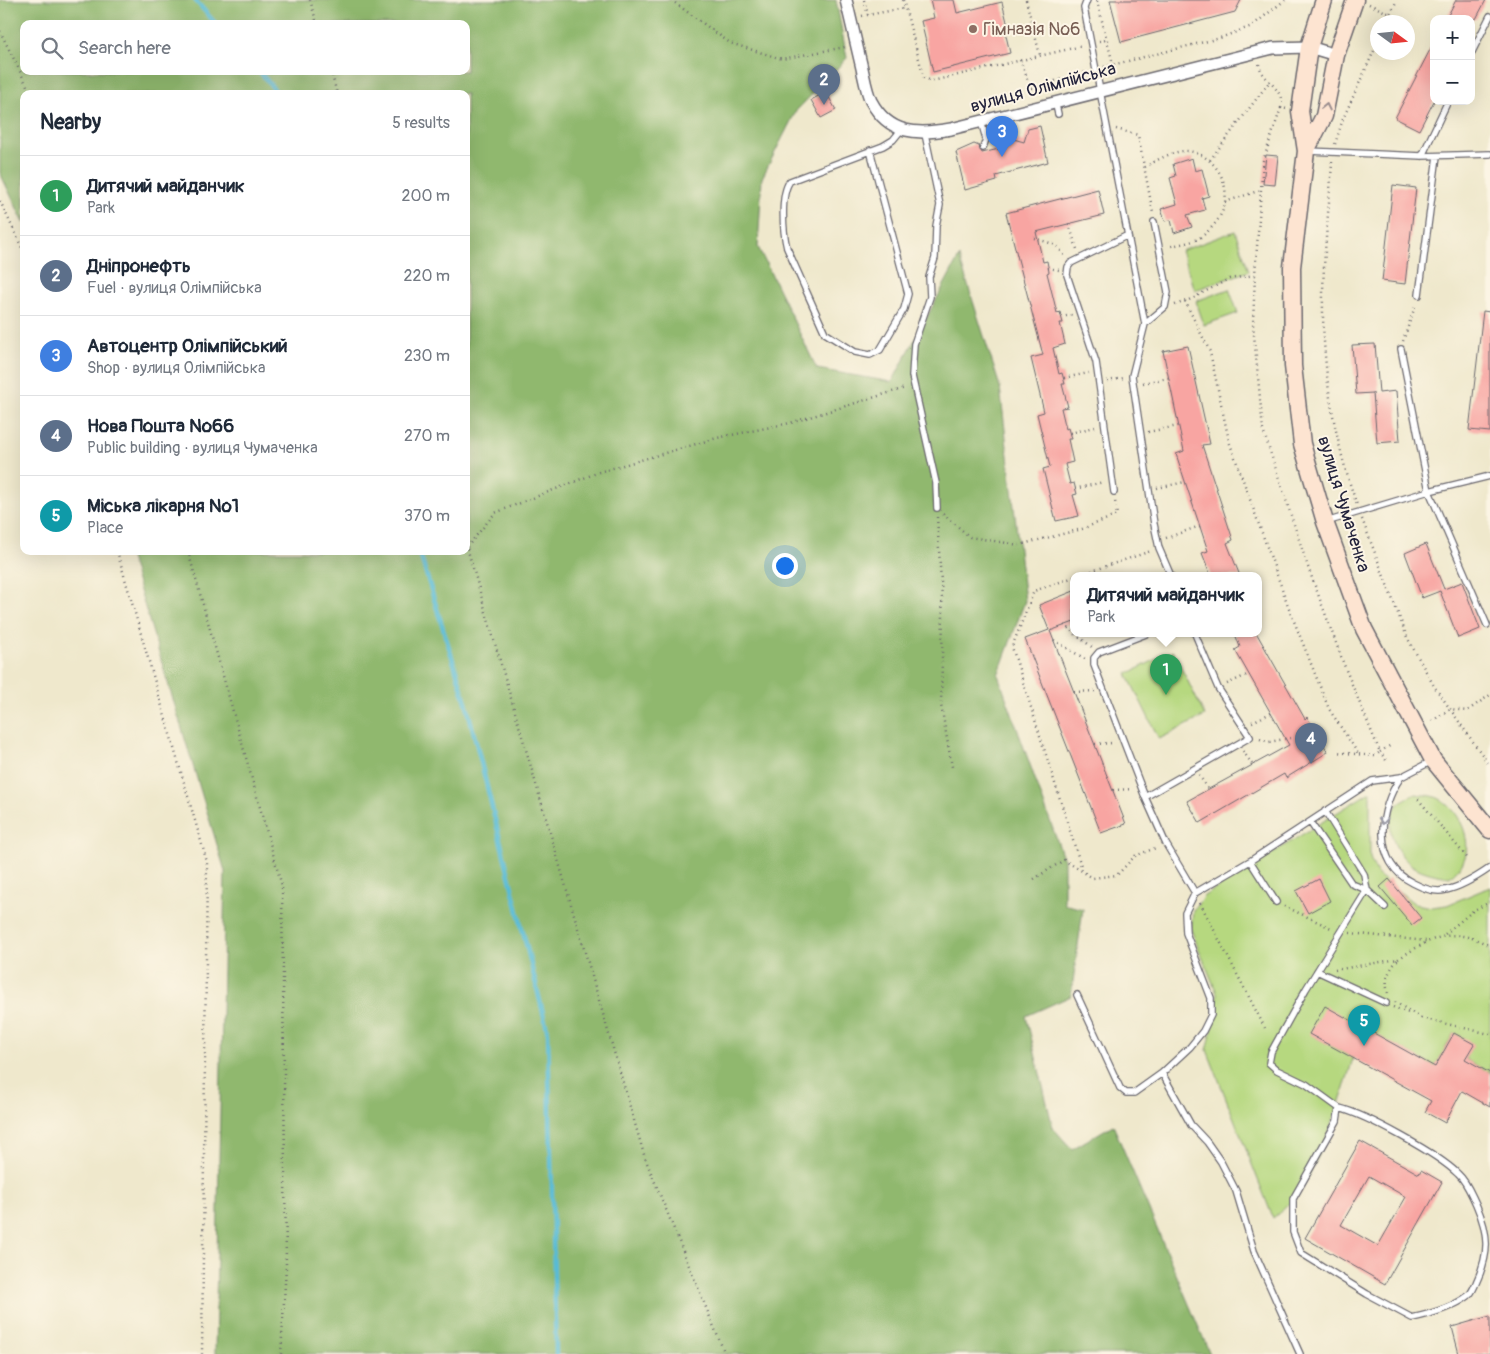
<!DOCTYPE html>
<meta charset="utf-8">
<style>
:root{--surface:#fff;--page:#f6f6f7;--text:#1f2937;--muted:#747a83;--line:#e0e1e3;--accent:#d1495b}
body{margin:0;font-family:Pangolin,sans-serif;background:var(--page);color:var(--text)}
.controls{position:absolute;right:15px;top:15px;display:grid;overflow:hidden;border-radius:10px;box-shadow:0 5px 20px #0002}
.controls button{width:45px;height:45px;display:grid;place-items:center;padding:0;border:0;border-bottom:1px solid var(--line);background:var(--surface);color:var(--text);font:25px sans-serif}
.compass{position:absolute;left:1370px;top:15px;width:45px;height:45px;border-radius:50%;background:var(--surface);box-shadow:0 5px 20px #0002;rotate:105deg}
.you{position:absolute;left:784px;top:565px;width:18px;height:18px;margin:-12px;border:4px solid #fff;border-radius:50%;background:#1a73e8;box-shadow:0 0 0 8px #1a73e833}
.badge{display:grid;place-items:center;width:32px;height:32px;border-radius:50%;background:var(--accent);color:#fff;font-size:16px;font-weight:700}
.pin{position:absolute;translate:-50% -41px;filter:drop-shadow(0 1px 2px #0008)}
.pin::after{content:'';position:absolute;top:26px;width:18px;height:15px;background:inherit;clip-path:polygon(0 0,100% 0,50% 100%)}
.popup{position:absolute;left:1070px;top:572px;width:192px;height:65px;box-sizing:border-box;display:grid;place-content:center;border-radius:10px;background:var(--surface);filter:drop-shadow(0 1px 4px #0005);font-size:16px;white-space:nowrap;color:var(--muted)}
.popup b{font-size:19px;color:var(--text)}
.popup::after{content:'';position:absolute;left:50%;top:100%;margin-left:-10px;border:10px solid transparent;border-top-color:var(--surface)}
.list{margin:0;padding:0;list-style:none}
h2{display:flex;justify-content:space-between;align-items:center;height:65px;margin:0;padding:0 20px;font-size:21px}
h2 small{font-size:16px;font-weight:400;color:var(--muted)}
.list li{display:grid;grid-template-columns:32px 1fr auto;gap:15px;align-items:center;box-sizing:border-box;height:80px;padding:0 20px;border-top:1px solid var(--line)}
.list b{display:block;font-size:19px;white-space:nowrap}
.list p{margin:0;font-size:16px;white-space:nowrap;color:var(--muted)}
.list em{font-size:16px;font-style:normal;color:var(--muted)}
.icon{flex:none;width:28px;height:28px;fill:none;stroke:currentColor;stroke-width:2;stroke-linecap:round;stroke-linejoin:round}
.map{position:relative;flex:none;width:1490px;height:1354px;overflow:hidden}
.search{position:absolute;background:var(--surface);box-shadow:0 5px 20px #0002;left:20px;top:20px;width:450px;height:55px;display:flex;align-items:center;gap:12px;box-sizing:border-box;padding:0 18px;border-radius:10px;color:var(--muted);font-size:19px}
.panel{position:absolute;background:var(--surface);box-shadow:0 5px 20px #0002;left:20px;top:90px;width:450px;height:465px;border-radius:10px}
.map>svg:first-child{display:block}
.green{fill:#b6d87f;stroke:#6c7d5d}
.forest{fill:#90b86e;stroke:#596d54;fill-rule:evenodd}
.lines{fill:none;stroke-linecap:round;stroke-linejoin:round}
.stream{stroke:#58bbd6;stroke-width:4.5}
.building{fill:#f8a5a2;fill-rule:evenodd}
.lane-casing{stroke:#6a676e;stroke-width:8}
.street-casing{stroke:#6a676e;stroke-width:14}
.secondary-casing{stroke:#6a676e;stroke-width:19}
.path{stroke:#6a676e;stroke-width:2.5;stroke-dasharray:1 4;stroke-linecap:butt}
.lane{stroke:#fff;stroke-width:5.5}
.street{stroke:#fff;stroke-width:11}
.secondary{stroke:#fde4d1;stroke-width:16}
.oneway{stroke:#9a8d8e}
.oneway2{stroke:#9c9ca7}
.education-dot{fill:#8d6e63;stroke:#fcf5e5;stroke-width:2}
.labels{text-anchor:middle;stroke-width:4;stroke-linejoin:round;paint-order:stroke}
.education-label{font-size:18px;fill:#785e54;stroke:#fcf5e5;text-anchor:start}
.street-label{font-size:18px;fill:#22223b;stroke:#fcf5e5}
</style>
<div class="map">
<svg width="1490" height="1354" viewBox="0 0 1490 1354">
<rect width="100%" height="100%" fill="#fcf5e5"/>
<filter id="ink" filterUnits="userSpaceOnUse"><feTurbulence type="fractalNoise" baseFrequency=".02" numOctaves="2"/><feDisplacementMap in="SourceGraphic" scale="10" xChannelSelector="R" yChannelSelector="G"/><feConvolveMatrix kernelMatrix="1 2 1 2 8 2 1 2 1" color-interpolation-filters="sRGB"/></filter>
<filter id="wash" filterUnits="userSpaceOnUse"><feTurbulence type="fractalNoise" baseFrequency=".0096" numOctaves="4" result="noise"/><feDisplacementMap in="SourceGraphic" scale="20" xChannelSelector="R" yChannelSelector="G"/><feGaussianBlur stdDeviation="1.12" result="paint"/><feColorMatrix in="noise" values="0 0 0 0 0 0 0 0 0 0 0 0 0 0 0 0 0 1.4 0 .05"/><feComposite in="paint" operator="in"/></filter>
<g filter="url(#wash)">
<rect width="100%" height="100%" fill="#efe8cc"/>
<path class="green" d="M1235 231 1249 271 1195 290 1181 251Z
M1229 289 1238 313 1204 325 1196 301Z
M1173 651 1205 716 1159 739 1127 674Z
M1370 792V858L1377 874 1415 904 1432 907 1447 905 1490 887V1073L1465 1059 1473 1044 1454 1033 1435 1067 1325 1007 1310 1034 1353 1058C1341 1100 1321 1165 1293 1199 1288 1206 1280 1212 1273 1218L1207 1050 1216 1015 1217 993 1191 930 1193 911 1204 896Z
M1415 794C1422 795 1432 795 1438 798 1459 808 1474 841 1463 862 1461 867 1454 872 1450 877 1437 875 1424 873 1413 866 1394 853 1382 824 1398 804 1402 800 1410 797 1415 794Z"/>
<path class="forest" d="M0 0H836L847 58 796 111 762 178 758 247 817 369 892 382 959 257 1000 387 1025 601 998 675 1064 860V904L1083 909 1071 996 1026 1016 1053 1128 1072 1149 1113 1125 1210 1354H215L225 871 128 551H466V94H24V223L0 173ZM24 24H466V71H24Z"/>
<g class="lines">
<path class="stream" d="M195 0 216 24
M259 71 278 94
M419 551 466 702 548 1033 556 1354"/>
</g>
<g id="blocks">
<path class="building" d="M930 0H954L957 13 1002 2 1008 26 1004 27 1010 53 933 72 921 21 934 18Z
M1110 0H1241L1235 12 1121 42Z
M1456 0H1486L1476 19H1446Z
M1434 42V101L1419 130 1395 118Z
M826 92 836 110 821 118 811 100Z
M1040 126 1048 162 996 176 997 181 965 190 956 152 974 144 979 146 982 153 999 149 1003 136 1024 142 1028 129Z
M1266 155 1278 156 1275 185 1263 184Z
M1192 158 1195 171 1202 169 1209 196 1202 198 1205 210 1187 215 1192 227 1174 233 1171 220 1165 221 1161 209 1177 204 1170 178 1176 176 1173 164Z
M1393 185 1416 188 1405 284 1382 281Z
M1098 189 1104 215 1036 232 1043 262 1047 261 1049 272 1047 273 1057 313 1060 312 1063 323H1060L1065 344 1053 348 1059 374 1062 373 1065 384H1062L1068 407 1061 408 1066 429 1068 428 1071 439H1068L1073 462 1065 464 1070 484 1074 483 1077 494 1073 495 1079 516 1056 521 1043 469 1050 467 1037 414 1044 412 1031 358 1043 355 1006 213Z
M1483 311 1490 312V432L1469 430Z
M1375 344 1379 393 1396 391 1400 441 1377 443 1373 393 1356 394 1352 345Z
M1188 346 1210 444 1202 445 1233 540 1227 543 1240 576H1211L1202 553 1208 551 1176 454 1184 451 1163 351Z
M1426 544 1444 589 1462 582 1480 629 1458 638 1440 591 1422 598 1405 553Z
M1074 591V622L1050 631 1126 824 1101 833 1025 639 1049 630 1039 605Z
M1235 634H1257L1305 719 1307 717 1328 752 1286 778 1284 774 1200 823 1187 801 1289 745 1235 650 1240 647Z
M1319 879 1330 901 1308 913 1296 891Z
M1389 879 1421 918 1412 925 1380 887Z
M1325 1006 1435 1067 1454 1033 1474 1044 1465 1059 1490 1073V1107L1462 1091 1445 1123 1425 1112 1431 1101 1309 1034Z
M1360 1141 1419 1174 1421 1170 1442 1182 1385 1284 1305 1238ZM1369 1176 1406 1197 1378 1246 1341 1225Z
M1490 1316V1354H1459L1452 1327Z"/>
</g>
</g>
<g filter="url(#ink)">
<use href="#blocks" fill-opacity="0" stroke="#6a676e" stroke-width="1"/>
<g class="lines">
<defs>
<path id="lane" d="M1087 0 1084 8 1145 324 1132 376 1154 524 1159 548 1171 576
M1471 54 1490 16
M1055 101 1058 114
M981 121 986 139 983 148
M925 134 940 205 936 226 935 258 929 277 930 297 914 344 912 376 936 483 937 508
M870 150 908 294 904 309 880 350 870 355 855 352 825 333 787 248C783 232 780 194 790 181L883 146 893 140 902 129
M1308 151 1422 156 1490 154
M1422 156 1448 101
M1419 295 1437 156
M1145 324 1165 307 1168 292 1154 222
M1401 349 1429 491 1487 625
M1114 492 1096 362 1067 275 1068 267 1071 263 1126 236
M1326 522 1429 491 1490 476
M1146 634 1099 652 1094 658V665L1145 797 1250 737 1218 688 1195 634
M1401 777C1378 809 1372 863 1413 883 1423 888 1434 893 1446 890 1461 887 1477 877 1490 868
M1145 797 1166 844 1195 893
M1325 811 1364 874 1367 890
M1310 822 1352 884 1367 890
M1250 861 1276 902
M1317 971 1386 1003
M1077 995 1120 1088 1126 1093H1134L1162 1073 1190 1047 1203 1031 1211 1015V998L1186 933 1185 913 1195 893 1250 861 1372 781 1401 777 1432 761
M1162 1073 1191 1125 1207 1142 1221 1162 1236 1191 1254 1251 1300 1354
M1339 1108C1367 1115 1438 1154 1458 1174 1467 1182 1471 1194 1476 1204 1489 1234 1490 1253 1476 1283 1474 1287 1472 1293 1468 1296 1452 1308 1431 1314 1412 1318L1367 1294 1301 1253 1293 1232V1199L1337 1121 1339 1108 1306 1084 1277 1070 1269 1063 1271 1052 1306 989 1367 890 1385 907"/>
<path id="street" d="M846 0C851 21 856 43 861 64 864 76 866 91 871 101 889 135 918 135 951 129L1273 48 1309 47 1336 55"/>
<path id="secondary" d="M1324 0 1309 47 1300 111 1306 151 1292 267 1293 366 1302 444 1325 522 1364 629 1433 760 1490 830
M1306 151 1324 116 1336 55 1355 0"/>
</defs>
<use href="#lane" class="lane-casing"/>
<use href="#street" class="street-casing"/>
<use href="#secondary" class="secondary-casing"/>
<path class="path" d="M310 0 317 24
M671 0 730 43 782 59 845 47
M864 0 868 15
M903 0 924 78 932 81 1082 46
M1026 0 1040 55
M1097 1 1113 64
M1369 4 1390 14
M862 16 905 8
M1386 22 1397 0
M0 31 31 94
M1099 41 1107 40
M1020 60 1031 88 1086 72
M1259 64C1262 82 1285 87 1281 108L1287 109
M1104 67 1220 38 1252 26 1285 0
M331 71 337 94
M1281 108 1263 161 1255 275 1253 324 1263 430 1308 567 1346 670 1380 752 1375 756 1336 752
M1116 129 1138 135 1153 213
M1335 144 1343 119 1378 42
M1210 160 1270 81
M1332 162C1329 212 1322 264 1323 314 1324 379 1335 443 1357 505
M1145 167C1157 160 1174 150 1188 151 1212 154 1229 179 1225 202 1223 216 1212 229 1201 237 1193 243 1178 244 1168 247
M0 201 24 252
M1225 202 1261 190
M1069 224 1077 249
M1034 238 1056 245 1066 257
M1048 268 1059 270
M1185 301 1210 352 1229 441 1290 611 1329 709 1359 755
M1175 305 1189 300 1229 279 1255 275
M1061 317 1072 315
M1403 341 1416 304
M1064 378 1089 373
M1107 381 1124 378
M1143 383 1168 378
M1148 432 1178 426
M1070 433 1095 427
M1157 488 1185 482
M1075 489 1103 482
M943 514 970 537 1019 545 1082 529 1117 515 1115 501
M937 517 943 614 941 705 952 767
M1362 519 1407 637 1434 686 1490 766
M1166 538 1200 526
M466 544 645 1158 725 1354
M467 547 495 513 599 472 717 438 790 423 905 388
M117 551 207 862 202 1354
M188 551 282 886 286 1266 281 1354
M1077 576 1151 551
M1074 577 1034 591 1012 647 1082 869
M1064 625 1074 632
M1075 634 1092 647
M1054 640 1085 659
M1227 684 1249 674
M1074 692 1095 691
M1432 721 1450 709 1467 711 1490 695
M1252 722 1271 713
M1260 739 1269 742 1290 738
M1095 744 1113 743
M1243 751 1252 764
M1386 760 1380 752 1391 745
M1199 775 1208 789
M1113 790 1132 789
M1418 799 1469 860
M1034 879 1064 860 1093 878 1117 875 1135 856 1158 847
M1200 903 1265 1028
M1284 906 1333 929
M1350 933 1426 941
M1445 934 1474 910 1490 902
M1398 959C1431 938 1452 925 1490 946
M1335 970 1398 959C1389 971 1384 978 1388 993
M1395 1002 1421 1018
M1393 1007 1411 1014
M1421 1018 1490 1034"/>
<use href="#lane" class="lane"/>
<use href="#street" class="street"/>
<use href="#secondary" class="secondary"/>
</g>
<defs><path id="oneway-chevron" d="M-2-3.5L2.5 0L-2 3.5" fill="none" stroke-width="1.6" stroke-linecap="round" stroke-linejoin="round" transform="scale(1.25)"/></defs>
<use class="oneway" href="#oneway-chevron" transform="translate(1326 107) rotate(-78)"/>
<use class="oneway2" href="#oneway-chevron" transform="translate(1383 821) rotate(94)"/>
</g>
<circle class="education-dot" cx="973" cy="29" r="5"/>
<g class="labels">
<g class="education-label">
<text x="983" y="35">Гімназія №6</text>
</g>
<g class="street-label">
<text transform="translate(1043 87) rotate(-15)" y="6">вулиця Олімпійська</text>
<text transform="translate(1344 504) rotate(73)" y="6">вулиця Чумаченка</text>
</g>
</g>
</svg>
<div class="controls">
<button>+</button>
<button>−</button>
</div>
<svg class="compass" viewBox="-18 -18 36 36"><path d="M0-13l5 13h-10z" fill="#e53935"/><path d="M0 13l5-13h-10z" fill="#747a83"/></svg>
<div class="you"></div>
<div class="pin badge" style="left:1166px;top:695px;background:#2e9e5b">1</div>
<div class="popup"><b>Дитячий майданчик</b>Park</div>
<div class="pin badge" style="left:824px;top:105px;background:#5c6f8a">2</div>
<div class="pin badge" style="left:1002px;top:157px;background:#3f7fe0">3</div>
<div class="pin badge" style="left:1311px;top:764px;background:#5c6f8a">4</div>
<div class="pin badge" style="left:1364px;top:1046px;background:#0f9aa8">5</div>
<div class="search"><svg class="icon" aria-label="search" viewBox="0 0 24 24"><circle cx="10" cy="10" r="6"/><path d="M15 15l6 6"/></svg>Search here</div>
<section class="panel">
<h2>Nearby<small>5 results</small></h2>
<ul class="list">
<li><span class="badge" style="background:#2e9e5b">1</span><div><b>Дитячий майданчик</b><p>Park</p></div><em>200 m</em></li>
<li><span class="badge" style="background:#5c6f8a">2</span><div><b>Дніпронефть</b><p>Fuel · вулиця Олімпійська</p></div><em>220 m</em></li>
<li><span class="badge" style="background:#3f7fe0">3</span><div><b>Автоцентр Олімпійський</b><p>Shop · вулиця Олімпійська</p></div><em>230 m</em></li>
<li><span class="badge" style="background:#5c6f8a">4</span><div><b>Нова Пошта №66</b><p>Public building · вулиця Чумаченка</p></div><em>270 m</em></li>
<li><span class="badge" style="background:#0f9aa8">5</span><div><b>Міська лікарня №1</b><p>Place</p></div><em>370 m</em></li>
</ul>
</section>
</div>
